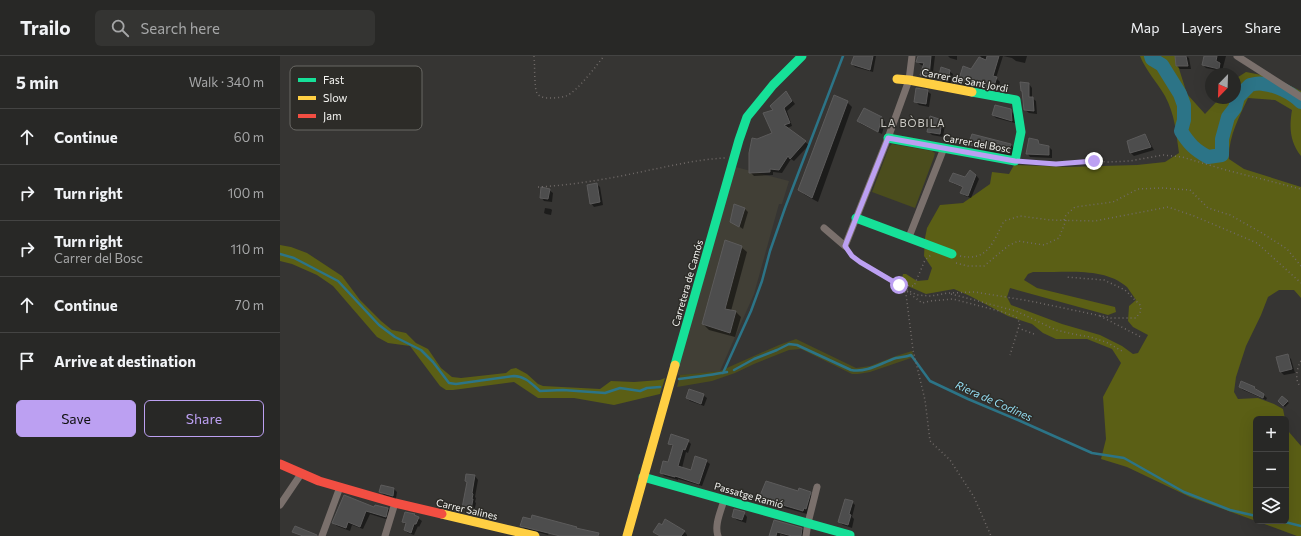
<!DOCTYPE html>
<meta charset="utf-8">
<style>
:root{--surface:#282826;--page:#343432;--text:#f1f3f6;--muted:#a5a6a7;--line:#444443;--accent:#bca0f2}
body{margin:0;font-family:Commissioner,sans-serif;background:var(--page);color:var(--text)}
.controls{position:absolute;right:12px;bottom:12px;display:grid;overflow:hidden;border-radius:6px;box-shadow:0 4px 16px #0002}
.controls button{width:36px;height:36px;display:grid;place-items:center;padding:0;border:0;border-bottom:1px solid var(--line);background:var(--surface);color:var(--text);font:20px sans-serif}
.compass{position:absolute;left:925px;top:12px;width:36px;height:36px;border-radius:50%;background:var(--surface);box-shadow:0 4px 16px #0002;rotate:203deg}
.stop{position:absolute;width:12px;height:12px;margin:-9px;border:3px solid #bca0f2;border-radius:50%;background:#fff}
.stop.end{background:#bca0f2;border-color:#fff;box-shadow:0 1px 4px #0008}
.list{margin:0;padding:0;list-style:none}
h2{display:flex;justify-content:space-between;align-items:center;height:52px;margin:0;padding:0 16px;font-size:17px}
h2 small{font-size:13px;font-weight:400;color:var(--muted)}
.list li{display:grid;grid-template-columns:26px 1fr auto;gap:12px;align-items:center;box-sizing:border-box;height:56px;padding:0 16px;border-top:1px solid var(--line)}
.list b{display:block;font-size:15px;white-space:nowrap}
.list p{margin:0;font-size:13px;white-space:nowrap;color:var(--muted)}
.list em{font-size:13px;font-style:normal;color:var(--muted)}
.actions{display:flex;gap:8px;padding:12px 16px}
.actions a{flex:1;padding:9px 0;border:1px solid var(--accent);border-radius:6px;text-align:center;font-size:14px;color:var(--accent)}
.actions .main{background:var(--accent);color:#111}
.icon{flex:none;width:22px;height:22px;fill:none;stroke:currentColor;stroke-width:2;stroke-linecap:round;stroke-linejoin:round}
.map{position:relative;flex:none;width:1021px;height:480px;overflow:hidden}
header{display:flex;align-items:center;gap:24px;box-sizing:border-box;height:56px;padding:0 20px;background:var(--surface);border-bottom:1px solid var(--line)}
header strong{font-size:19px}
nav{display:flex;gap:22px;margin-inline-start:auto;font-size:14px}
.search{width:280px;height:36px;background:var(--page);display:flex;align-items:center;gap:10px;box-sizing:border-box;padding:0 14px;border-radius:6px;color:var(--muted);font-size:15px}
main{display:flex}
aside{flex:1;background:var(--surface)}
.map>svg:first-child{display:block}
.built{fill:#413f36}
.green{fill:#4b4d1d}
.forest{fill:#5b5f15;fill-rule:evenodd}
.shadow{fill:#0007}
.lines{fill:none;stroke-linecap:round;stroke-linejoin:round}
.stream{stroke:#2c7487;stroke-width:2.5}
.river{stroke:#2c7487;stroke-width:14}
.building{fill:#4d4d4d;stroke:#5c5b5b}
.path{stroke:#716b69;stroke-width:1.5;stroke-dasharray:1 3;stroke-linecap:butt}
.street{stroke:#7a706c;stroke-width:7}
.fast{stroke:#16e098;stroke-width:9}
.slow{stroke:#ffcf43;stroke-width:9}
.jam{stroke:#f24e42;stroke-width:9}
.route{stroke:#bca0f2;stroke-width:5}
.labels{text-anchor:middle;stroke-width:3;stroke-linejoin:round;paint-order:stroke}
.street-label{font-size:10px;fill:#f4f4f1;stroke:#2d2c28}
.neighbourhood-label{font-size:11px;letter-spacing:1px;fill:#cccbc6;stroke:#2d2c28}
.water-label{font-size:11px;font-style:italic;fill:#94def4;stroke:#2d2c28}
.key{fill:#2d2c28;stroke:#696864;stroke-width:1}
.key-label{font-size:11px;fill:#f4f4f1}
</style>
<header>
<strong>Trailo</strong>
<div class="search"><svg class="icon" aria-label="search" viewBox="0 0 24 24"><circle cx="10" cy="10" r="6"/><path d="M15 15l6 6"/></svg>Search here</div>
<nav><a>Map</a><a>Layers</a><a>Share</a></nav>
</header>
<main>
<aside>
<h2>5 min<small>Walk · 340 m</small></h2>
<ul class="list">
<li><svg class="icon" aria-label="ahead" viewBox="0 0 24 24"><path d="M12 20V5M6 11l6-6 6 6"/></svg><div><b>Continue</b></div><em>60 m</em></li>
<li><svg class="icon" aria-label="right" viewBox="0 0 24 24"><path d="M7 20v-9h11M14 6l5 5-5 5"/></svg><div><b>Turn right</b></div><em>100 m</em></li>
<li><svg class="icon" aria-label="right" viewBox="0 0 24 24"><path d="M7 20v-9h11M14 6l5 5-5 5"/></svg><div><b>Turn right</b><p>Carrer del Bosc</p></div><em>110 m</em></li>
<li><svg class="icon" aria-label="ahead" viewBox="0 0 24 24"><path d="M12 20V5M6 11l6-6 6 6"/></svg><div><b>Continue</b></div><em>70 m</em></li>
<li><svg class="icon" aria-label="arrive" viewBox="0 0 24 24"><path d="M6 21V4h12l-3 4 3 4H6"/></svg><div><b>Arrive at destination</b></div></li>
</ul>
<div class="actions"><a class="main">Save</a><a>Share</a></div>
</aside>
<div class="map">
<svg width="1021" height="480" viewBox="0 0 1021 480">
<rect width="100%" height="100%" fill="#363533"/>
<path class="built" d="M452 110 509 125 502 148H499L474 238 440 315 392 320Z"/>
<path class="green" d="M612 88 652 95 655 97 654 101 635 152 592 136 609 91Z
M516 283 576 312 590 310 616 300 632 295 634 301 590 316 578 318H572L521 293 509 294 474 308 455 317 432 325 397 331 400 319 440 315 499 289Z"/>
<path class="forest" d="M860 0H895L907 38 925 58 940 42H955V23L966 16 992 21 1021 35V100C1010 86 1009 72 1012 54L995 44 968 42C959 61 948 82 949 103L964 113 1021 131V242L1014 234H999L988 241 981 259 966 290 956 321 954 336 958 343 978 342 994 348 1003 353 1005 363H976V465L910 441 847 411 821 403 826 383 823 341 841 307 832 293 807 283H776L763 277 752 268 728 260 690 240 674 233 646 238 621 227 623 218H626L637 225 648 224 652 212 644 200 645 182 647 172 660 149 683 147 710 128 712 116 729 118 734 109 787 111 857 109 885 106 899 97C896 76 895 59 885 40 877 26 866 15 860 0ZM753 216C782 217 824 210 847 231 850 235 853 240 856 244L849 250 848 265 853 271 868 279 858 297 853 298 842 290 820 279 782 268 731 249 727 241 730 232 828 259 836 256 835 251 757 232 744 224 748 218Z
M0 189 11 191 27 197 62 220 80 244 101 265 112 274 126 277 136 287 148 293 161 312 172 321 181 322 226 317 231 313 236 312 247 318 258 328 263 330 320 333 331 325 354 326 380 324 385 322 380 338 334 349 294 342H258L234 326 173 334H166L160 330 130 290 108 287 97 281 53 230 37 219 12 208 0 205Z
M1006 367 1009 376 1021 390V480H1017L976 465H1006Z"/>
<path class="shadow" d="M575 0H596L593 16 575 11 572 8Z
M639 0H655L652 24 645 23 641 19 644 10 641 9 638 6Z
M668 0H677V4L670 2Z
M701 0H747L745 7 736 5 732 2 723 0 716 22 720 26 717 36 683 29 679 25 691 14Z
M896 0H906L909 2 911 13H900L897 10Z
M925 0H946L942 15 926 12 923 9Z
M669 15 673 18 671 27 663 26 659 22Z
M749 28 752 32V42L756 45 757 58 749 57 745 54Z
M647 35 651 38 649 51 639 49 635 45Z
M506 36 515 48 507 55 512 70 507 72 529 89 514 105 511 103 502 117 493 116V119L474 120 470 116 477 84 493 77 495 54Z
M567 46 572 51 538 146 525 139 519 134Z
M730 54 734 58 735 67 716 62 713 59Z
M602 62 605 66 602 78 581 68 578 65Z
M661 65 665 68 663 81 652 79 648 75Z
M865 79 868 83 874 94 854 100 851 97Z
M715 84 731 89 734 92 733 100 693 92 690 89Z
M758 85 761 90 769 91 772 94V102L750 101 747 97Z
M696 119 699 123 691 142 685 140 681 137 684 132 674 128 670 125 685 123Z
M317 128 320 131 323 149 314 151 311 147Z
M269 134 273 137 272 146 264 145 261 141Z
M265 152 271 153 272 154 271 159 266 158 264 157Z
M465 153 468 156 463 173 451 165Z
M461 191 467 196 451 255 456 256 461 261 455 281 429 274 423 268Z
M1007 299 1011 303 1015 317 1004 319 1001 316 997 302Z
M960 331H974L987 342 986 344 963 334Z
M423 339 427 342 424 350 410 345 407 342Z
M1002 341 1009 347 1005 351 999 345Z
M408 385 411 388 408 397 406 396 402 412 412 415 426 405 430 408 422 430 398 423V424L384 420 381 416 388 407 393 391 389 387Z
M195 420 198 424 195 441 196 442 195 446 196 447 194 457 186 455 183 452 188 427 186 425Z
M101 430 114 433 117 436 116 442 104 439 100 435Z
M519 436 530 437 533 441 527 458 484 446 480 442Z
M572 446 575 449 572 461 574 463 572 472 563 469 559 466Z
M95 452 108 453 111 456 109 464 90 458 83 473 72 469 70 475 57 470 53 467Z
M464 457 467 461 466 467 457 464 453 461Z
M138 462 142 465 139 471 138 470 134 479 128 477 125 474 126 469 123 466Z
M495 466 522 473 525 477 524 480H506L500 478V480H494Z
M242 470 296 472 298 474 315 480H279L269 477 268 479 245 473Z
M404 475 407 479V480H385Z"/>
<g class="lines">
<path class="stream" d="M0 198 14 202 58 225 99 269 115 281 141 294 153 306 169 327 176 328 234 320C245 320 252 328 260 335L283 334 325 337 340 332 360 335 367 332 380 331
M454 314 474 303 497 294 509 288 517 289 571 314C587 317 601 307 616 302 621 301 626 301 631 299L650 325 688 343 738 364 812 397 844 402 904 436 950 454 976 460
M443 317 471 255 482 225 490 195 505 152 563 0
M399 323C415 321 431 319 447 316
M1001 465 1021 470"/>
<path class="river" d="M871 0 872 3 882 9 900 38 904 49V64L901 75C909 88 915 94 928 101L942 99V83L948 61 955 52 958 41 970 29C974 28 979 27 983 28 996 29 1012 37 1021 46"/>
</g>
<path class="building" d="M574 0H593L590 14 571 8Z
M638 0H651L649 21 640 19 644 7 636 6Z
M707 0H719L713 20 717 21 713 33 678 26 683 10 691 13 699 1 706 4Z
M895 0H906L908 10H896Z
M924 0H937L936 5 940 7 939 13 922 9Z
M661 11 670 14 668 25 658 23Z
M740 26 749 27V41H753L754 55 744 54 742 35H741Z
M636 32 648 34 646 48 634 46Z
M506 35 512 45 504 52 510 67 504 69 526 85 510 103 508 100 499 114 490 113V116L469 117V97L472 82 477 83 492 77 483 57 493 54 490 50Z
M554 39 568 45 532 142 518 134Z
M715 49 731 53 732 65 712 59Z
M584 52 602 61 598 76 577 65Z
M650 60 662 64 660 78 647 76Z
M692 78 731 88 729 97 688 89Z
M865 78 871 91 850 97 847 85Z
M749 82 758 84 759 88 769 90V99L746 98Z
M690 114 696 119 688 140 680 137 683 131 669 125 673 117 685 121Z
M317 127 320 146 310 148 307 129Z
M261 131 270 133 268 143 260 142Z
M454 148 465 152 459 171 450 166Z
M445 184 462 190 445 253 456 255 450 277 422 268Z
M1008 298 1012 313 1000 316 996 301Z
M961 325 975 331 974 332 984 338 983 342 959 331Z
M409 333 424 338 421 348 406 342Z
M1002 340 1008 345 1003 350 998 345Z
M391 378 409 384 405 394 403 393 398 410 411 414 415 400 427 404 419 428 395 420V421L380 417 383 405 388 406 393 389 388 388Z
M186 418 195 419 192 437 193 438 192 443H193L191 454 182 452 187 426 185 425Z
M486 425 518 435 519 432 531 436 526 453 524 452 523 455 479 442Z
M101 429 114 432 113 440 99 436Z
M64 439 94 451 95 449 108 452 106 461 86 455 80 471 68 466 66 472 52 467Z
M565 443 573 445 569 458 571 459 568 469 558 466Z
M454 453 465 456 462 464 452 461Z
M125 456 135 458 134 459 139 461 136 468H134L131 477 124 474 126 467 122 466Z
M252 459 297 471 296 472 319 477 318 480H280L240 470 243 461 251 463Z
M385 463 405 475 401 480H380L373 476 379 467 382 469Z
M494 464 522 472 521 480H512L497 476 496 480H489Z
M15 470 37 479V480H23L12 476Z"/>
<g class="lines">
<path class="path" d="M254 0C255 7 254 33 257 37 259 41 263 41 267 42 273 42 280 42 286 40 297 36 316 10 324 0
M744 106 776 109 814 105 828 106 850 105 883 99 902 101 946 114 1021 133
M258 131C295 129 333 122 370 114 395 109 420 103 446 102
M784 164 786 159 795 151 833 146 858 133 882 132 910 134 928 152 950 159 982 177 1007 193 1021 210
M570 196C584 215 614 218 626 238L633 294 645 344 650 385 670 404 694 441 711 480
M680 200C708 206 713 186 724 165L740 160 770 164 815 165 888 151 914 160 977 187 1021 227
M676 207 688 210H704L728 190 738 185 764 189 779 182 786 164
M620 229 634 230 645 204 651 199
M623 232 637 239 651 240 668 237 695 236 750 245 831 262H856L861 255 860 249 845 234 824 224 786 221
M624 233 642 247 650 245 673 243 723 256 736 261 740 267 730 299
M671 238 736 255 776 274 793 278 810 281 826 286 842 295
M820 260 861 281
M738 272 754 278
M1021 305 1020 306C1017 314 1014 324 1021 331"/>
<path class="street" d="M957 0 1021 41
M544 172 565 190 608 82 629 24 632 0
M629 181 664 92
M0 449 21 418
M42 480 60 431
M105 480 115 447
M438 480C434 469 441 455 444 444
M526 480 528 467 537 431"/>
<path class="fast" d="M608 82 735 105 741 76 736 44 692 36
M576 162 672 198
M395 309 459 84 467 61 493 29 522 0
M363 421 570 479"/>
<path class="slow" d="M617 23 629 24 692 36
M162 458 255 480
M347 480 395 309"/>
<path class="jam" d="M0 408 39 425 115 447 162 458"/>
</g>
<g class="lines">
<path class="route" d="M619 229 580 206 572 200 565 190 608 82 735 105 776 108 814 105"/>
</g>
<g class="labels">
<g class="street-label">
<text transform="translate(685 24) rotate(11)" y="4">Carrer de Sant Jordi</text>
<text transform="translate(697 87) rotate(10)" y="4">Carrer del Bosc</text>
<text transform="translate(407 227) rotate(-74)" y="4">Carretera de Camós</text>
<text transform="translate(469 439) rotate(16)" y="4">Passatge Ramió</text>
<text transform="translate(187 453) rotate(13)" y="4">Carrer Salines</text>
</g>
<g class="neighbourhood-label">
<text x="633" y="71">LA BÒBILA</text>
</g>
<g class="water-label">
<text transform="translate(714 345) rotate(24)" y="4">Riera de Codines</text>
</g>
</g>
<rect x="10" y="10" width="132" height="64" rx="6" class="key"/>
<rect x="18" y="22" width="18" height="4" fill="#16e098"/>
<rect x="18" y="40" width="18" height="4" fill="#ffcf43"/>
<rect x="18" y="58" width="18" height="4" fill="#f24e42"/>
<g class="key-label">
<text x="43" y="28">Fast</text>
<text x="43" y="46">Slow</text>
<text x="43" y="64">Jam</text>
</g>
</svg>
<div class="controls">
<button>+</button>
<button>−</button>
<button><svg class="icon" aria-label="layers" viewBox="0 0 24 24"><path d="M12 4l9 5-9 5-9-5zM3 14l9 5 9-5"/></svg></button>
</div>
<svg class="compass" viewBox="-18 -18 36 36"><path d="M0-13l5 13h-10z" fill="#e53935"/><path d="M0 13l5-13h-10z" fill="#a5a6a7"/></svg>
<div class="stop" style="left:619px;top:229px"></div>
<div class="stop end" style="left:814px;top:105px"></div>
</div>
</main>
